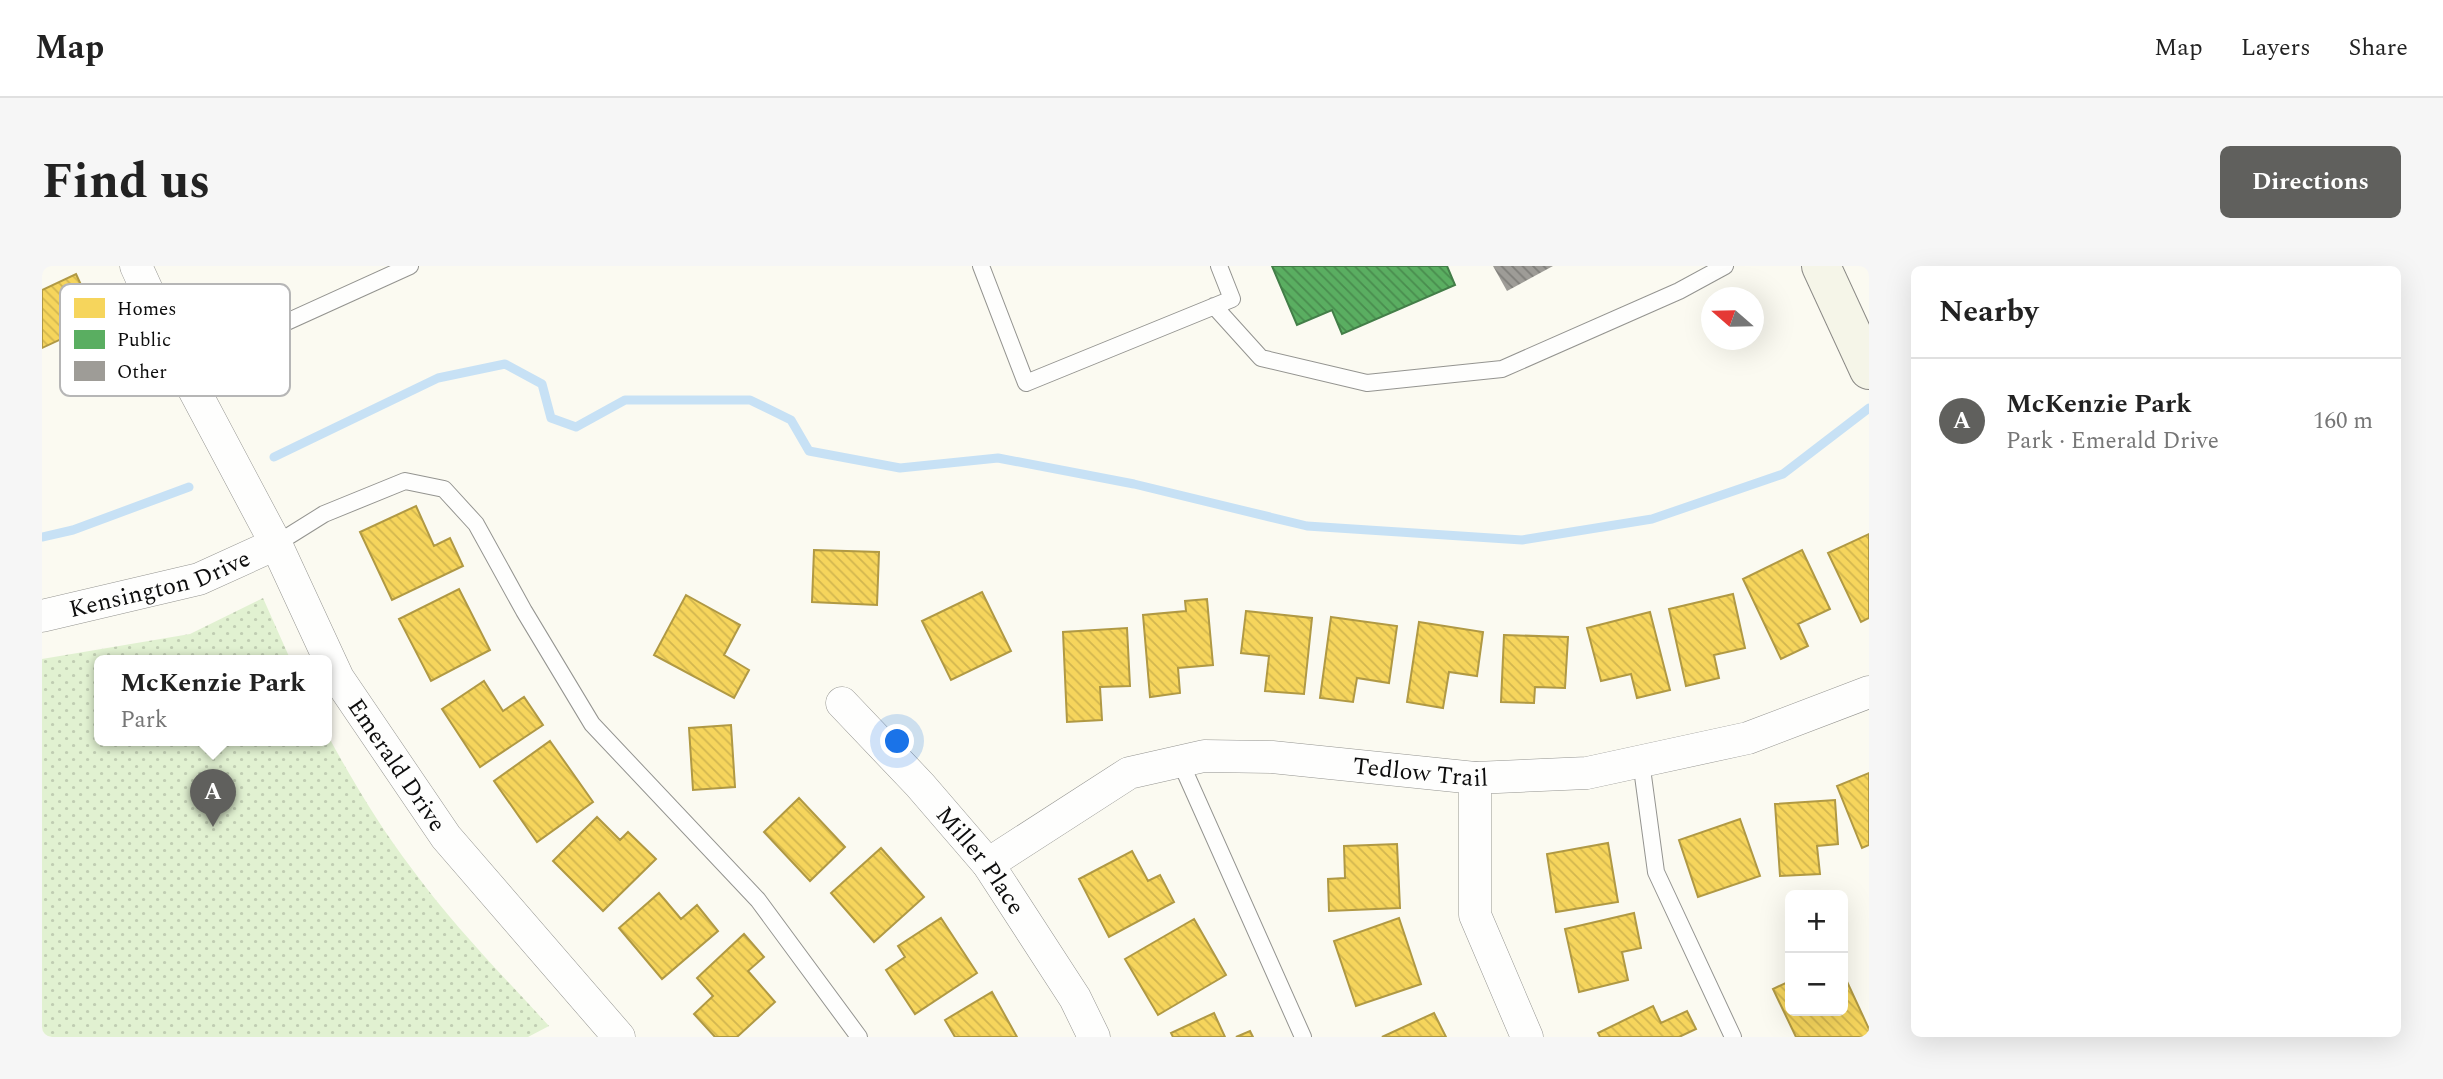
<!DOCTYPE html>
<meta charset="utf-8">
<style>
:root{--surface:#fff;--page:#f6f6f6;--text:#222;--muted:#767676;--line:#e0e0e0;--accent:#60605d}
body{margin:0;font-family:Spectral,serif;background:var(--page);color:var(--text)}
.controls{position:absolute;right:21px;bottom:21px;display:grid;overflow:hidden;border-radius:10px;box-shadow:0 7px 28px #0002}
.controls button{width:63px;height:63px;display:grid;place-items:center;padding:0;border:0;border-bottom:2px solid var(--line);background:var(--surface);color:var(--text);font:35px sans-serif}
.compass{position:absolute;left:1659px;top:21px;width:63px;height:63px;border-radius:50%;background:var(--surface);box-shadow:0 7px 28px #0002;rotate:290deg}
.you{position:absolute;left:856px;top:476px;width:24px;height:24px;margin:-18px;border:5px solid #fff;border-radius:50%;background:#1a73e8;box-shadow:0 0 0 10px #1a73e833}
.badge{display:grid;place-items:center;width:46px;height:46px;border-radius:50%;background:var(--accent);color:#fff;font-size:23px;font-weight:700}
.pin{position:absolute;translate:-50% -58px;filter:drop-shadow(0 2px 4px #0008)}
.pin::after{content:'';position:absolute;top:37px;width:24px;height:21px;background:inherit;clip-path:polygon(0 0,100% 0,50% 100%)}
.popup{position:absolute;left:52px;top:389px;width:238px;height:91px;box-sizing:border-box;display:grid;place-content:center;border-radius:10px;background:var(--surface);filter:drop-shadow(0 2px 5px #0005);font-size:23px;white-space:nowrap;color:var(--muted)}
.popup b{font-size:26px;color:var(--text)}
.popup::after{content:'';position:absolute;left:50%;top:100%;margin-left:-14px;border:14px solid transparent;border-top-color:var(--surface)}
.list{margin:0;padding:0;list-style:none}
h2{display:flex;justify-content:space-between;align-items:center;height:91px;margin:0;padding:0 28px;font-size:30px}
h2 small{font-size:23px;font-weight:400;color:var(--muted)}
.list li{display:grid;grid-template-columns:46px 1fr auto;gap:21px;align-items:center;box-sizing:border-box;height:126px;padding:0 28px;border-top:2px solid var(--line)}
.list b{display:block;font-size:26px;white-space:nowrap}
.list p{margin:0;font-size:23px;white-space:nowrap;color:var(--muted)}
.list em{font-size:23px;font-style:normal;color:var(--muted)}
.map{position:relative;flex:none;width:1827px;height:771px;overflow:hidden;border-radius:10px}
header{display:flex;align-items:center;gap:42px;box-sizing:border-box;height:98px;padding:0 35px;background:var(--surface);border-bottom:2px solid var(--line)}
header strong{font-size:33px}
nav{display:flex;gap:38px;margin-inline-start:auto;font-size:24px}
.intro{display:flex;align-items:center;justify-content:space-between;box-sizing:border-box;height:168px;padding:0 42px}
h1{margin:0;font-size:49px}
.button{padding:18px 32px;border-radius:10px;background:var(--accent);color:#fff;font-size:24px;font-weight:700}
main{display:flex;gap:42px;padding:0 42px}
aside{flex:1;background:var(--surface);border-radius:10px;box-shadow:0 7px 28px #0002}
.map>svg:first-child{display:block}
.park{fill:url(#park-dots)}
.homes{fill:url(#homes-back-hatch);stroke:#b09944;stroke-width:2}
.public{fill:url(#public-back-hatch);stroke:#437e48;stroke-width:2}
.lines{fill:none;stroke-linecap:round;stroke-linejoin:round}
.stream{stroke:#c7e1f5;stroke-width:9}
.building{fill:url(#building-back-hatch)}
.lane-casing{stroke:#949490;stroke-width:18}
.street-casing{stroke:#949490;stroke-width:33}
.secondary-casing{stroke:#8b8a86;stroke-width:40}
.lane{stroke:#fefefd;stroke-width:16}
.street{stroke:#fefefd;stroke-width:32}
.secondary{stroke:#f5f5e8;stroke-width:38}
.labels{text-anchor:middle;stroke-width:7;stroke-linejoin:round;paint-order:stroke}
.street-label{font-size:24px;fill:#0d0d0d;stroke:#fff}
.key{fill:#fff;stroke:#b6b6b6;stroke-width:2}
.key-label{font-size:19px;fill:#0d0d0d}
</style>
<header>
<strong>Map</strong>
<nav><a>Map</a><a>Layers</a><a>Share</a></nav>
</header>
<div class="intro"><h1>Find us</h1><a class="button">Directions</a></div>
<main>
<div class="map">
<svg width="1827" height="771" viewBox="0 0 1827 771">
<defs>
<pattern id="park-dots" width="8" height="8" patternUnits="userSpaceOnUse" patternTransform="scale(1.75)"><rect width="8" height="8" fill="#e1f1d1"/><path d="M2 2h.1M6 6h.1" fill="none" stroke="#c0cdb2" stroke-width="1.8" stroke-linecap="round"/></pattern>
<pattern id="homes-back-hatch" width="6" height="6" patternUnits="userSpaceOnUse" patternTransform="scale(1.75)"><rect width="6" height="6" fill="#f6d55c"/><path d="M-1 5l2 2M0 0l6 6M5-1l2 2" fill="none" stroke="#d2b64f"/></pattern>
<pattern id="public-back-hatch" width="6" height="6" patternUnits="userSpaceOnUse" patternTransform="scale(1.75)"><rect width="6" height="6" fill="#5aae61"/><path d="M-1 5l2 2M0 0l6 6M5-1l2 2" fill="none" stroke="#498c4e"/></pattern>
<pattern id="building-back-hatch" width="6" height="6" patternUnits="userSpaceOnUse" patternTransform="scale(1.75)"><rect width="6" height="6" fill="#9e9c97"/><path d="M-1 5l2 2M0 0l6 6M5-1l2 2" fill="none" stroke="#7f7e7a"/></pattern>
</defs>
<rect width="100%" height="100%" fill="#fbfaf1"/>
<path class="park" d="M221 332 249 395H57V475H285V468C310 514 338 561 370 603 411 659 460 709 507 760L486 771H0V393L148 368Z"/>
<path class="homes" d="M34 8 56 56 0 82V24Z
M374 240 392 280 408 272 421 300 350 334 318 266Z
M1827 268V352L1819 356 1786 287Z
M772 284 837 286 835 339 770 336Z
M1760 284 1788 343 1756 358 1766 380 1739 393 1701 313Z
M417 323 448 384 389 415 357 353Z
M940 326 969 385 909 414 880 355Z
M1691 328 1703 382 1672 389 1677 412 1644 420 1627 343Z
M644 329 698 359 682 389 707 404 692 432 612 389Z
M1165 333 1171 399 1136 402 1138 427 1108 431 1101 349 1144 345 1143 335Z
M1204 345 1270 352 1262 428 1223 425 1227 390 1199 387Z
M1608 346 1628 424 1595 432 1589 408 1559 415 1545 362Z
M1289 351 1355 360 1347 417 1315 412 1311 436 1278 432Z
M1377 356 1441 366 1435 410 1407 406 1401 442 1365 436Z
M1085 362 1088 420 1058 421 1060 454 1025 456 1021 366Z
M1462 369 1526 371 1523 422 1493 421 1492 437 1459 436Z
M442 415 461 445 482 431 501 459 438 501 400 443Z
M689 459 693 521 651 524 647 462Z
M508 475 551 536 495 576 452 515Z
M1827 507V579L1820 582 1795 520Z
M757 532 803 581 768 615 722 566Z
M1793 534 1796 578 1775 580 1778 608 1738 610 1733 538Z
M555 551 578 574 586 566 614 593 561 645 511 595Z
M1698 553 1718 610 1656 631 1637 574Z
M1566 577 1576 636 1514 646 1505 588Z
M1355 578 1358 642 1287 645 1286 613 1303 612 1302 580Z
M839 582 882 631 832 676 789 627Z
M1090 585 1106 615 1118 609 1132 636 1067 671 1037 613Z
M617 627 639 653 655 639 676 665 620 713 577 662Z
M1592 647 1599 682 1580 686 1586 714 1537 726 1523 663Z
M899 652 935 707 873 748 844 704 863 691 856 680Z
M1357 652 1379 718 1314 740 1292 675Z
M1152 653 1184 709 1116 749 1083 693Z
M702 668 722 691 706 705 733 736 695 771H673L652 748 671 730 655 712Z
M1801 707 1827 763V771H1754L1731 723 1748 715V745H1801Z
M950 726 975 771H913L903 754Z
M1611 740 1619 757 1645 745 1654 763 1637 771H1558L1556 767Z
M1172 747 1183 771H1131L1129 767Z
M1392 747 1404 771H1340Z
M1208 765 1211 771H1194Z"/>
<path class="public" d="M1230 0H1405L1413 19 1300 68 1290 44 1255 59Z"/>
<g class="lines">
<path class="stream" d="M232 191 396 112 463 98 500 118 509 152 534 161 583 134H708L749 154 767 185 858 202 956 192 1092 218 1265 260 1480 274 1610 253 1741 208 1827 142
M0 271 31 264 147 221"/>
</g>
<path class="building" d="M1451 0H1511L1465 25Z"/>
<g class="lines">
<defs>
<path id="lane" d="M939 0 984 117 1190 33 1177 0
M1172 40 1219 92 1325 117 1460 103 1637 25 1683 0
M141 103 368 0
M234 278 282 248 363 215 402 223 434 258 482 345 550 458 716 634 817 771
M1138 495 1261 771
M1599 495 1614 606 1691 771"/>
<g id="street">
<path id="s1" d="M94 0 141 103 234 278 296 412 404 571 577 771"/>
<path id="s2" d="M0 350 157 313 234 278"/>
<path id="s3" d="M800 437 878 519 946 598 1033 732 1052 771"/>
<path d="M1433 512V649L1485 771"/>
<path id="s4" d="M946 598 1087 507 1162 490 1230 491 1433 512 1545 507 1706 472 1827 426"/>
</g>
<path id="secondary" d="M1779 0 1827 104"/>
</defs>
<use href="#lane" class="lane-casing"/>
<use href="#street" class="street-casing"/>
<use href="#secondary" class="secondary-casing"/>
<use href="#lane" class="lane"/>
<use href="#street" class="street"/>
<use href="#secondary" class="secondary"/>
</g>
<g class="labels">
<g class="street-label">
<text dy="8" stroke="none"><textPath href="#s2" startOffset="122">Kensington Drive</textPath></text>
<text dy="8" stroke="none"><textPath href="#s1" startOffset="564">Emerald Drive</textPath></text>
<text dy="8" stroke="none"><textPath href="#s4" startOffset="462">Tedlow Trail</textPath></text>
<text dy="8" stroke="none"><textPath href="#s3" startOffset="210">Miller Place</textPath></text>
</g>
</g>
<rect x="18" y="18" width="230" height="112" rx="10" class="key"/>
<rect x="32" y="32" width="31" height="20" fill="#f6d55c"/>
<rect x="32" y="64" width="31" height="19" fill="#5aae61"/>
<rect x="32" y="95" width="31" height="20" fill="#9e9c97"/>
<g class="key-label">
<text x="75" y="49">Homes</text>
<text x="75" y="80">Public</text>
<text x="75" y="112">Other</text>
</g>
</svg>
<div class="controls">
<button>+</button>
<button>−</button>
</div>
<svg class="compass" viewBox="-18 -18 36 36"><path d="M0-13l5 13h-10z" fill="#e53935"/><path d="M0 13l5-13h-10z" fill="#767676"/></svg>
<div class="you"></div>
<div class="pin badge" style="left:171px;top:561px">A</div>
<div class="popup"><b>McKenzie Park</b>Park</div>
</div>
<aside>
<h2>Nearby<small></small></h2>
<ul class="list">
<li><span class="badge">A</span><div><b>McKenzie Park</b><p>Park · Emerald Drive</p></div><em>160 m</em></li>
</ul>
</aside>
</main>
